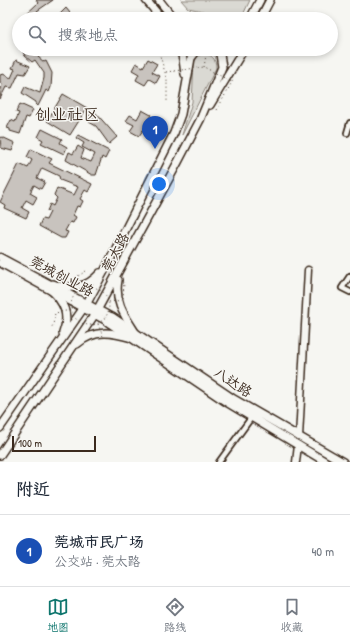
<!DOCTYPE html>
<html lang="zh">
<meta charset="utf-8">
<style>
:root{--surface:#fff;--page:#f2f2f3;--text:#1f2937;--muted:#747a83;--line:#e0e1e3;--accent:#0f766e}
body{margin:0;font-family:"Patrick Hand","LXGW WenKai TC",sans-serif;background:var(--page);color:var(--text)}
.scale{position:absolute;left:12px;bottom:10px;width:84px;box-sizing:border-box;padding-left:4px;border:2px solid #3b2a1e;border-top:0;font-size:11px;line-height:14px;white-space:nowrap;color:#3b2a1e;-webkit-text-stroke:3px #f6f6f2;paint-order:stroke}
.you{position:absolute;left:159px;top:184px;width:14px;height:14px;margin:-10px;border:3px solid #fff;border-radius:50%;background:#1a73e8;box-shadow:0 0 0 6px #1a73e833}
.badge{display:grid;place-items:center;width:26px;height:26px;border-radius:50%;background:var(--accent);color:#fff;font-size:13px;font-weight:700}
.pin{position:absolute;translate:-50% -33px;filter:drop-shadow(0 1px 2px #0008)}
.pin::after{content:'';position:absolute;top:21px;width:14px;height:12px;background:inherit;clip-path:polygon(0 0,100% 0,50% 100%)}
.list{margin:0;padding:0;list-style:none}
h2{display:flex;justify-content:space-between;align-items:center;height:52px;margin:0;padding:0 16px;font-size:17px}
h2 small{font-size:13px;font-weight:400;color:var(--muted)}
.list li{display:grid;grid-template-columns:26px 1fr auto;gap:12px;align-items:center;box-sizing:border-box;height:72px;padding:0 16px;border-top:1px solid var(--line)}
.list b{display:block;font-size:15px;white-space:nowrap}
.list p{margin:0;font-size:13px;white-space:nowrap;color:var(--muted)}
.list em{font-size:13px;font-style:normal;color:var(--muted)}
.icon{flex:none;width:22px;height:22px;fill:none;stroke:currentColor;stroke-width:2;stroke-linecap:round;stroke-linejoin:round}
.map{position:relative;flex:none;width:350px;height:462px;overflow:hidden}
.search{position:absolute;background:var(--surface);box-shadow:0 2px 6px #0003;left:12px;right:12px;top:12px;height:44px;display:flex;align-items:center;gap:10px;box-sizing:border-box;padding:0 14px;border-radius:22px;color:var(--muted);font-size:15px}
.sheet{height:124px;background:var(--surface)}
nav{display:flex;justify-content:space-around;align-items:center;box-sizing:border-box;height:56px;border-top:1px solid var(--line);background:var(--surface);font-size:11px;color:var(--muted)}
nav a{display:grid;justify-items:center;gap:2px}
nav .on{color:var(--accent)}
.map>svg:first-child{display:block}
.green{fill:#dad9d3;stroke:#8a8278}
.building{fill:#c8c3be;stroke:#3b2a1e}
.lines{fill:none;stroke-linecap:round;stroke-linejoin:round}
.minor-casing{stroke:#3b2a1e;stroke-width:8}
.tertiary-casing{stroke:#3b2a1e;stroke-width:9}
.secondary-casing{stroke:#3b2a1e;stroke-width:10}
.primary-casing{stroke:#3b2a1e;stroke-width:10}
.path{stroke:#3b2a1e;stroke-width:1;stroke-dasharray:1 3;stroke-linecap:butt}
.minor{stroke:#f6f6f2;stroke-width:4.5}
.tertiary{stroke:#f6f6f2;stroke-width:6}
.secondary{stroke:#f6f6f2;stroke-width:7}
.primary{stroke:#f6f6f2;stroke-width:7}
.path-bridge{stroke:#3b2a1e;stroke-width:1;stroke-dasharray:1 3;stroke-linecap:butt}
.labels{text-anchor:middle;stroke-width:3;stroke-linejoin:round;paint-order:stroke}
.street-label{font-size:14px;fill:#3b2a1e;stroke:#f6f6f2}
.quarter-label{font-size:16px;fill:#3b2a1e;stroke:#f6f6f2}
</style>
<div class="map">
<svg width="350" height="462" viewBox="0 0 350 462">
<rect width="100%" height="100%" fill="#f6f6f2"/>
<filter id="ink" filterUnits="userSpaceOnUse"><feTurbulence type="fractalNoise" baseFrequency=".025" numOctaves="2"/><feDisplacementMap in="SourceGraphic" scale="8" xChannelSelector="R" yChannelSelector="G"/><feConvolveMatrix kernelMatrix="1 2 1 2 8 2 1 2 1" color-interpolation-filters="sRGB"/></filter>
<g filter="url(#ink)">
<path class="green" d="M181 0H250L241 19 188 8Z
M203 54C212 54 216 59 216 68L182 135 192 102 194 62 199 55Z"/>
<path class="building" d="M36 0H53L37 11 44 19H21L38 3Z
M66 8 75 19H56L61 15 60 14Z
M26 49H45L38 57 44 62 46 61 52 73 51 87 49 92 46 90 38 106 36 104V102L22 93 25 87 40 93 44 78V73L35 60 32 62 25 56 23 52Z
M148 59 157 64 152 72 160 76 156 83 149 79 145 85 136 80 139 74 132 70 136 63 143 67Z
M16 60 30 66 25 74 19 73 12 88 6 87 0 99 2 83 0 82V75L3 74 11 78 15 69 12 68Z
M63 94 87 108 70 135 47 121Z
M20 104 33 110 29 118 26 117 20 134 10 131V129L7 128 11 120 15 122 19 113 16 112Z
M142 110 151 115 146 123 154 127 150 134 143 130 139 136 130 131 134 125 126 121 130 115 137 119Z
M95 112 117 137 109 144 96 126 89 122 90 121 87 117Z
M42 129 62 139 60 143 67 147 64 154 41 143 43 140 38 137Z
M78 135 109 151 105 159 102 157 96 175H92L66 160 69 152 73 154 78 146 84 150 81 158 91 162 95 154 82 147 84 143 76 138Z
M2 137 15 143 12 151 1 148 0 138Z
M31 149 52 159 49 163 92 184 88 192 85 190 80 199 83 201 80 207 77 206 73 215 76 217 73 223 70 222 65 231 68 232 65 238H61L39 226 42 219 46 220 50 212 47 211 50 204 53 206 57 198 54 195 57 188 74 195 78 187 60 180 59 176 42 168 37 178 45 182 41 189 34 185 30 193 37 197 33 204 26 200 22 208 29 212 26 218 4 208 5 205 0 202 19 164 28 168 32 160 27 157Z"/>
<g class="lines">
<defs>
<path id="minor" d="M347 133 350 123
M350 276 342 288 350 292
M219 462 251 418"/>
<path id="tertiary" d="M0 257 112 317
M0 263 108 322
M299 437 308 270
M296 462 298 445"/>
<path id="secondary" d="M112 317 232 398 343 462
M108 322 228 403 326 462"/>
<path id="primary" d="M146 0 162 19
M159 0 174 19
M250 19 260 0
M260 19 270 0
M180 49 183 59 185 74
M210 105 244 49
M118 280C114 301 124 315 135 332
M53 284C71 290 86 289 100 273
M51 290C64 302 70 315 63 333
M77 344C95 329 111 332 132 338
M0 428 87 303 108 264 174 133 181 114 191 58 198 49
M0 455 95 314 178 162 200 120 222 67 220 54 214 49"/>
</defs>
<use href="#minor" class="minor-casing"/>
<use href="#tertiary" class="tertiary-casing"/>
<use href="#secondary" class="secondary-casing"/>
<use href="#primary" class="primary-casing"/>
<path class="path" d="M158 49 167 79V103
M204 67 207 49
M217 110 233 80"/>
<use href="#minor" class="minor"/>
<use href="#tertiary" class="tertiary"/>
<use href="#secondary" class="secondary"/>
<use href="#primary" class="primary"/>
<path class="path-bridge" d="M166 72 204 67 232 82
M71 306a19 19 0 1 1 38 0a19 19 0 1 1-38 0Z
M80 289 75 278 86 271
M109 302 123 300 124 282
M98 324 104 339
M50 330 53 325 55 313 71 310"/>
</g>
</g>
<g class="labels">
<g class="street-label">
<text transform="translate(115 252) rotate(-62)" y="5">莞太路</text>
<text transform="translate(62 276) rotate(28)" y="5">莞城创业路</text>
<text transform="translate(233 382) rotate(33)" y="5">八达路</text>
</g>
<g class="quarter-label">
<text x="67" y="120">创业社区</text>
</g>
</g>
</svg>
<div class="scale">100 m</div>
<div class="you"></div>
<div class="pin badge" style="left:155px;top:149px;background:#1a4fb4">1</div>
<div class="search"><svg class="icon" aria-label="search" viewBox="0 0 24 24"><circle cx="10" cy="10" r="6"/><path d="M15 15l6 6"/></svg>搜索地点</div>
</div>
<section class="sheet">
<h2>附近<small></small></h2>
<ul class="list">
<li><span class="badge" style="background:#1a4fb4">1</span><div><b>莞城市民广场</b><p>公交站 · 莞太路</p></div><em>40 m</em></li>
</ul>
</section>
<nav>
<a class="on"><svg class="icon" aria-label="map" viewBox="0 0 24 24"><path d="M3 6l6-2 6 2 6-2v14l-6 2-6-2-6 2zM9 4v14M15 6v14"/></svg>地图</a>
<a><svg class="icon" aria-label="directions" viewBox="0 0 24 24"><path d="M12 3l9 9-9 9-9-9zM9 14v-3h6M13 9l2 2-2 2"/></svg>路线</a>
<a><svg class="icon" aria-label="saved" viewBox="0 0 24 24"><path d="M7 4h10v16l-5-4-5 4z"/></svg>收藏</a>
</nav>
